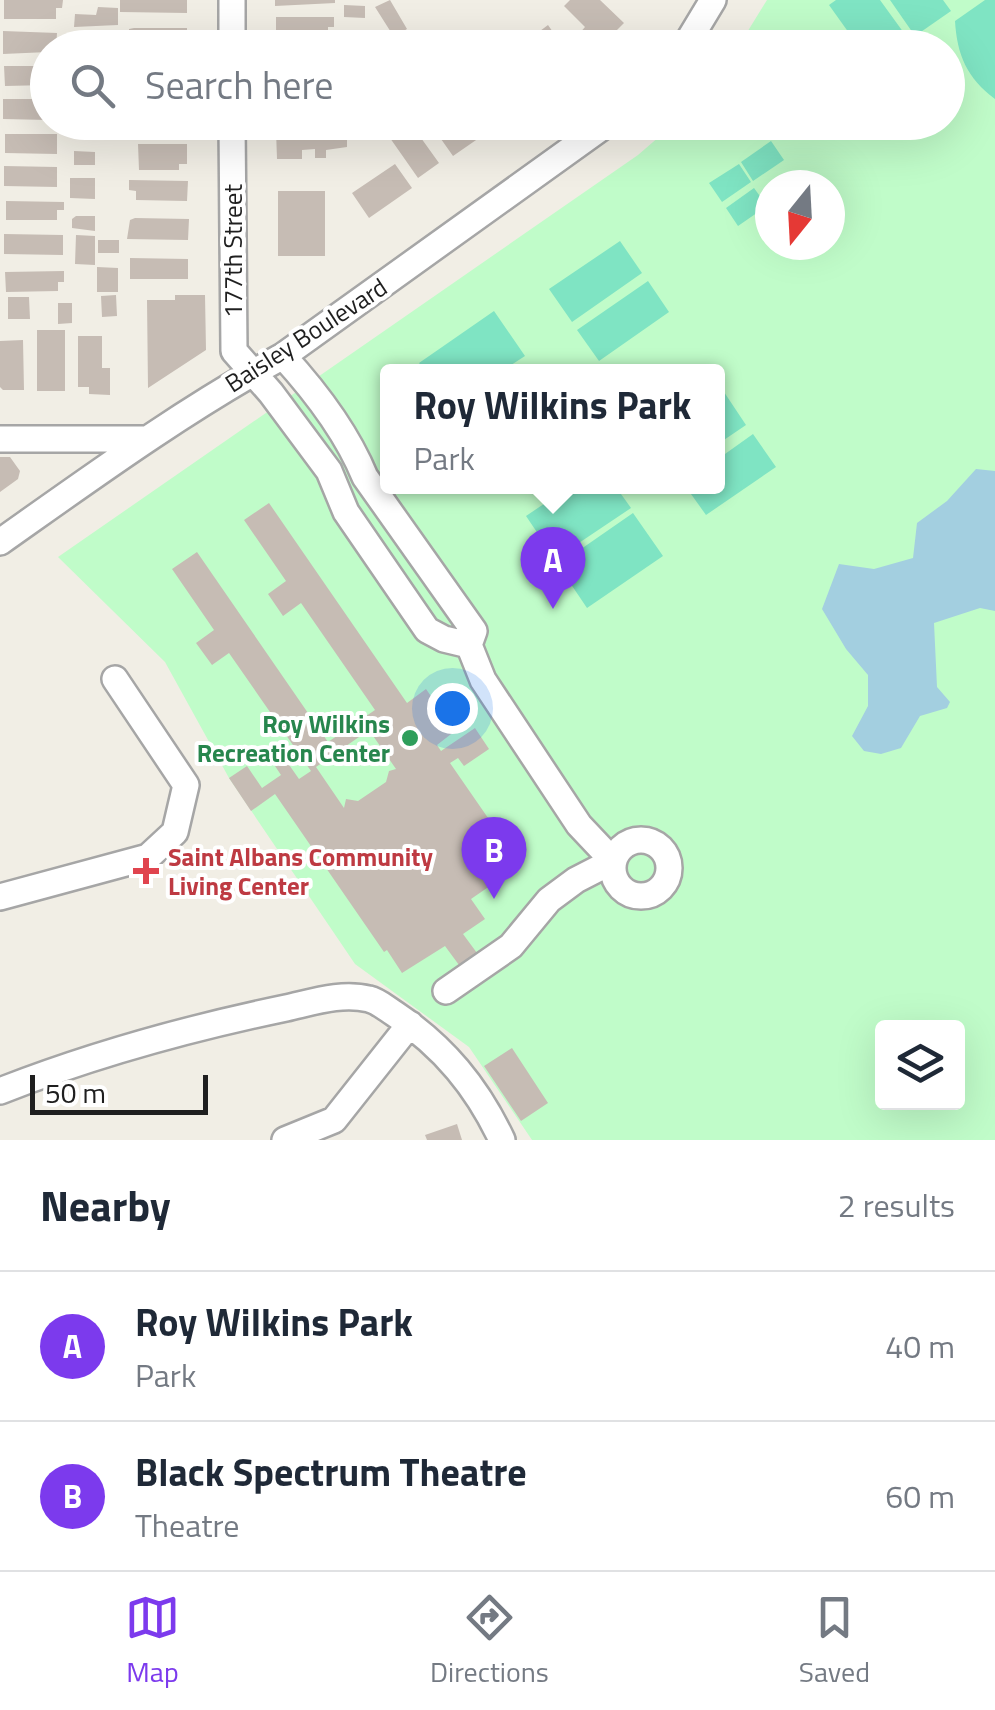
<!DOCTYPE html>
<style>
:root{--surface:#fff;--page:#f6f6f7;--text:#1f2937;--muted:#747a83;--line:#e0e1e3;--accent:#7c3aed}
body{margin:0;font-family:"Titillium Web",sans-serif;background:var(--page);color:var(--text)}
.controls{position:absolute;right:30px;bottom:30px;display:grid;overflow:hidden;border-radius:10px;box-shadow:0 10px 40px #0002}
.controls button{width:90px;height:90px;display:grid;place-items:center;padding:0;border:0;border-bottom:2px solid var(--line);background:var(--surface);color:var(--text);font:50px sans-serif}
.compass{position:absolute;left:755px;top:170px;width:90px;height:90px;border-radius:50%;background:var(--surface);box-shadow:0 10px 40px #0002;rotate:198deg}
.scale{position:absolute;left:30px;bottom:25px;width:178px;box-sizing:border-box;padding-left:10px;border:5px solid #1f1f1f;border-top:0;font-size:28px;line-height:35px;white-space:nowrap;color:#1f1f1f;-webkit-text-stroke:8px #fff;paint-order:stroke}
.you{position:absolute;left:452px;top:708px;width:35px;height:35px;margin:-25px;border:8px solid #fff;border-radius:50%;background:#1a73e8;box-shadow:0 0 0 15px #1a73e833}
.badge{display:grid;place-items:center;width:65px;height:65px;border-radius:50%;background:var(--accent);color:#fff;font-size:32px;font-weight:700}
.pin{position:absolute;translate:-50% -82px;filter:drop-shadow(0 2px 5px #0008)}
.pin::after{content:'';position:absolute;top:52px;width:35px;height:30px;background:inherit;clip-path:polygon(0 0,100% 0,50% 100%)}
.popup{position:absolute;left:380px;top:364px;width:345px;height:130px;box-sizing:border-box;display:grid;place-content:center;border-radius:10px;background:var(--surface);filter:drop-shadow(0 2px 8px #0005);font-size:32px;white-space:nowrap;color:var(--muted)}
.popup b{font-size:38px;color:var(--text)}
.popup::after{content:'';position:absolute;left:50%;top:100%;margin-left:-20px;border:20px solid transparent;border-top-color:var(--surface)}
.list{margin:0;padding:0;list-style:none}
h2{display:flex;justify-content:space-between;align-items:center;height:130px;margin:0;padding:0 40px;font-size:42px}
h2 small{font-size:32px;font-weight:400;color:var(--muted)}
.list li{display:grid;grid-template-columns:65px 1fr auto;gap:30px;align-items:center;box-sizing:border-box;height:150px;padding:0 40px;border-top:2px solid var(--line)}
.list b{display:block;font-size:38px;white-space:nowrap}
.list p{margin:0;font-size:32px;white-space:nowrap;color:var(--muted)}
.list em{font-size:32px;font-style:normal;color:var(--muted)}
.icon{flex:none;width:55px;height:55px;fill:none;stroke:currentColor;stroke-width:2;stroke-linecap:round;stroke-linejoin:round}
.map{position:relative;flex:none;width:995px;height:1140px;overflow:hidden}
.search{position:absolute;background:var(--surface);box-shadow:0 10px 40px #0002;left:30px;right:30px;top:30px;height:110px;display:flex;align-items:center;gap:25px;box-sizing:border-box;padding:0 35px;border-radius:55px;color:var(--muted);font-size:38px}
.sheet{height:430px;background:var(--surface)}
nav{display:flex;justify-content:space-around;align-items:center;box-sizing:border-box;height:140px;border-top:2px solid var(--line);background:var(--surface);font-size:28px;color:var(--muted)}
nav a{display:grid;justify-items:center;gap:5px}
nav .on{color:var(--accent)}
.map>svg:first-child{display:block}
.park{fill:#c0fcc9;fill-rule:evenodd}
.pitch{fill:#7fe4c3}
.water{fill:#a3cfe0}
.building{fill:#c6bcb4;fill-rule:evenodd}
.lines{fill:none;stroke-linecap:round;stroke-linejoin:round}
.minor-casing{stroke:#a6a6a6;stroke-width:30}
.minor{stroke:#fff;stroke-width:25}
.leisure-dot{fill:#2e9e5b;stroke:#fff;stroke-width:4}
.health-dot{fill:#e0444e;stroke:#fff;stroke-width:4}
.labels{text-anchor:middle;stroke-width:8;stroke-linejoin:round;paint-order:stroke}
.street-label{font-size:25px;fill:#1f1f1f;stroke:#fff}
.leisure-label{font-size:25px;font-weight:bold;fill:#27864d;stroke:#fff;text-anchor:end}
.health-label{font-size:25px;font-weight:bold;fill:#be3a42;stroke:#fff;text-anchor:start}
</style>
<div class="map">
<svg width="995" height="1140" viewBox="0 0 995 1140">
<rect width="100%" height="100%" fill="#f1eee5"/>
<path class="park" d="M767 0H995V1140H532L469 1047 355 964 229 778 165 662 58 557 638 155 675 123 948 122V48L738 47ZM770 185H830V245H770ZM388 372H718V486H388ZM882 1028H958V1102H882Z"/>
<path class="pitch" d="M836 0H880L909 40 899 47H859L829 5Z
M890 0H943L951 11 915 36Z
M985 0H995V99C967 78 957 55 955 21Z
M771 141 784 160 753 181 741 162Z
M739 164 751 182 722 202 709 183Z
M754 188 767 206 738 226 726 208Z
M620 241 642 273 572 322 549 289Z
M648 281 669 312 599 361 577 330Z
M494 311 525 356 502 371H425L419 363Z
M724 392 746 425 718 444V396Z
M753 434 776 467 706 515 686 487 718 486V459Z
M569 487H616L631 508 555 559 526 516Z
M633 513 663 556 587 608 558 565Z"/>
<path class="water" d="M976 469 995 471V611L980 608 934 623 937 687 950 702 947 708 920 716 901 748 881 754 864 751 852 736 868 706V675L846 649 822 609 839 564 874 569 913 558 917 523 947 501Z"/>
<path class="building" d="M4 0H63L62 8H56V19H4Z
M120 0H187V13L120 12Z
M275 0H335V3L275 6Z
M390 0 407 29 394 37 375 7Z
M570 0H600L624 23 603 44 600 41 592 48 578 35 585 27 564 6Z
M344 5 365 6V18L344 17Z
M98 7 118 8V25L74 27 75 14 96 15Z
M276 17H334V27H328V38H276Z
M548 25 564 48H534L533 45 544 37 540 31Z
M134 28H187V48H129V29Z
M3 31 57 33 56 48H48V52L3 54Z
M4 66H48V85L5 86Z
M3 99H48V120L3 119Z
M73 122H93V130L73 131Z
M97 122H119V132L97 133Z
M429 122H468L479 138 453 156Z
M482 122H515L494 136Z
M333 123H347V147L326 150V158H315V149L302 150V159H277L276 130H333Z
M411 124 439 163 418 178 390 138Z
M5 134H57V154L5 153Z
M138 144H187V164H179V170H139Z
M74 151 95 152V165H74Z
M395 164 412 188 369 218 352 193Z
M4 166 57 167V187L4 186Z
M70 178H95V199L70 198Z
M129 180 188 181 187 201 136 200V191L129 190Z
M278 191H325V256H278Z
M6 201 64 202V210H57V220H6Z
M76 216H95V231L72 228V219Z
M135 218 189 219 188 240 127 239 130 220Z
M4 234 63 235V255L4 254Z
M76 235 95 236V265L75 264Z
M98 240H119V253H98Z
M130 258 188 259V279H130Z
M97 267 118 268V292H97Z
M64 271V282H58V291L6 292 5 272Z
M116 295 117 316 102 317 101 296Z
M175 295H205L206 350 148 388 147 300H175Z
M8 297H29L30 319H8Z
M58 303H72V323L58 324Z
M37 330H65V391H37Z
M78 336H102V368H110V395L89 394V387H78Z
M23 340 24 390H3L0 387V341Z
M0 457H10L20 471 18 479 0 492Z
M269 503 407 703 426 689 455 731 437 745 441 751 475 728 489 749 464 766 458 758 450 763 517 860 496 875 500 879 471 899 485 919 463 934 477 953 459 965 445 946 402 973 387 950 384 952 275 794 251 811 229 778 247 766 262 788 281 775 275 766 285 759 299 779 311 771 229 653 212 665 196 643 214 630 172 569 197 552 328 742 375 710 301 603 283 616 268 594 286 581 244 520ZM369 730 396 769 389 771 386 782 358 801 346 799 344 808 316 767Z
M512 1048 548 1103 521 1121 484 1066Z
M457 1124 462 1140H427L425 1135Z"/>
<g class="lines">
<defs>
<path id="minor" d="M232 0V48
M684 48 713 0
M232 122 234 351 271 393 329 471 346 512 427 630 444 639 469 645
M283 356C315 391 347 433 365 477L474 631 469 645 483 680 579 825 613 861 576 880 549 900 511 946 446 991
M0 439H146
M0 542C92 477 184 410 283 356L609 122
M613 868a28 28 0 1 1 56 0a28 28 0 1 1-56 0Z
M0 897 148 857 175 832 186 785 115 679
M0 1091C92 1055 190 1028 286 1008 313 1002 342 992 369 999 378 1001 387 1009 395 1014 444 1047 477 1087 502 1140
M285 1140 334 1120 410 1024"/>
</defs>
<use href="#minor" class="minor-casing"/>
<use href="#minor" class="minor"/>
</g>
<circle class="leisure-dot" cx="410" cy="738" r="10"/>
<path class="health-dot" d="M141 856h10v10h10v10h-10v10h-10v-10h-10v-10h10z"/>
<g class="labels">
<g class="street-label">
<text transform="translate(233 251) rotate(-90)" y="9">177th Street</text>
<text transform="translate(306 335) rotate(-33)" y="9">Baisley Boulevard</text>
</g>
<g class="leisure-label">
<text x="390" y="733">Roy Wilkins<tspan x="390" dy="29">Recreation Center</tspan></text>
</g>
<g class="health-label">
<text x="168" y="866">Saint Albans Community<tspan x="168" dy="29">Living Center</tspan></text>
</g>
</g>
</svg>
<div class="controls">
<button><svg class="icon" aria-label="layers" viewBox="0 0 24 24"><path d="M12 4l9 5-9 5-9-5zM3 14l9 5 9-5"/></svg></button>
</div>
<svg class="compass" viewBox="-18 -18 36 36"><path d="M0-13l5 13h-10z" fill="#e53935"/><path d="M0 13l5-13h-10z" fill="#747a83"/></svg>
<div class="scale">50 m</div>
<div class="you"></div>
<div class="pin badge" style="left:553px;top:609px">A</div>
<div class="popup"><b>Roy Wilkins Park</b>Park</div>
<div class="pin badge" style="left:494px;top:899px">B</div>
<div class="search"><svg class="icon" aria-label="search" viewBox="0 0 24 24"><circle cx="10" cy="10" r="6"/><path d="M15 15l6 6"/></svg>Search here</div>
</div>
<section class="sheet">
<h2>Nearby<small>2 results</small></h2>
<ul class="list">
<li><span class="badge">A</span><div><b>Roy Wilkins Park</b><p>Park</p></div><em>40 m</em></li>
<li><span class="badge">B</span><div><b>Black Spectrum Theatre</b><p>Theatre</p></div><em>60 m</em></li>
</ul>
</section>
<nav>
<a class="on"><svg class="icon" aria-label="map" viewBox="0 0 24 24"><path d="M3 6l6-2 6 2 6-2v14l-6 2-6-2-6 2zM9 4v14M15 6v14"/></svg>Map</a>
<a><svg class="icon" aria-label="directions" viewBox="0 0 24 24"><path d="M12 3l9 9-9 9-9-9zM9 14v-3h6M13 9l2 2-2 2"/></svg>Directions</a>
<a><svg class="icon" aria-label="saved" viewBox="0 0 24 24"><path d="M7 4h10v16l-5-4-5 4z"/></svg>Saved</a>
</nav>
